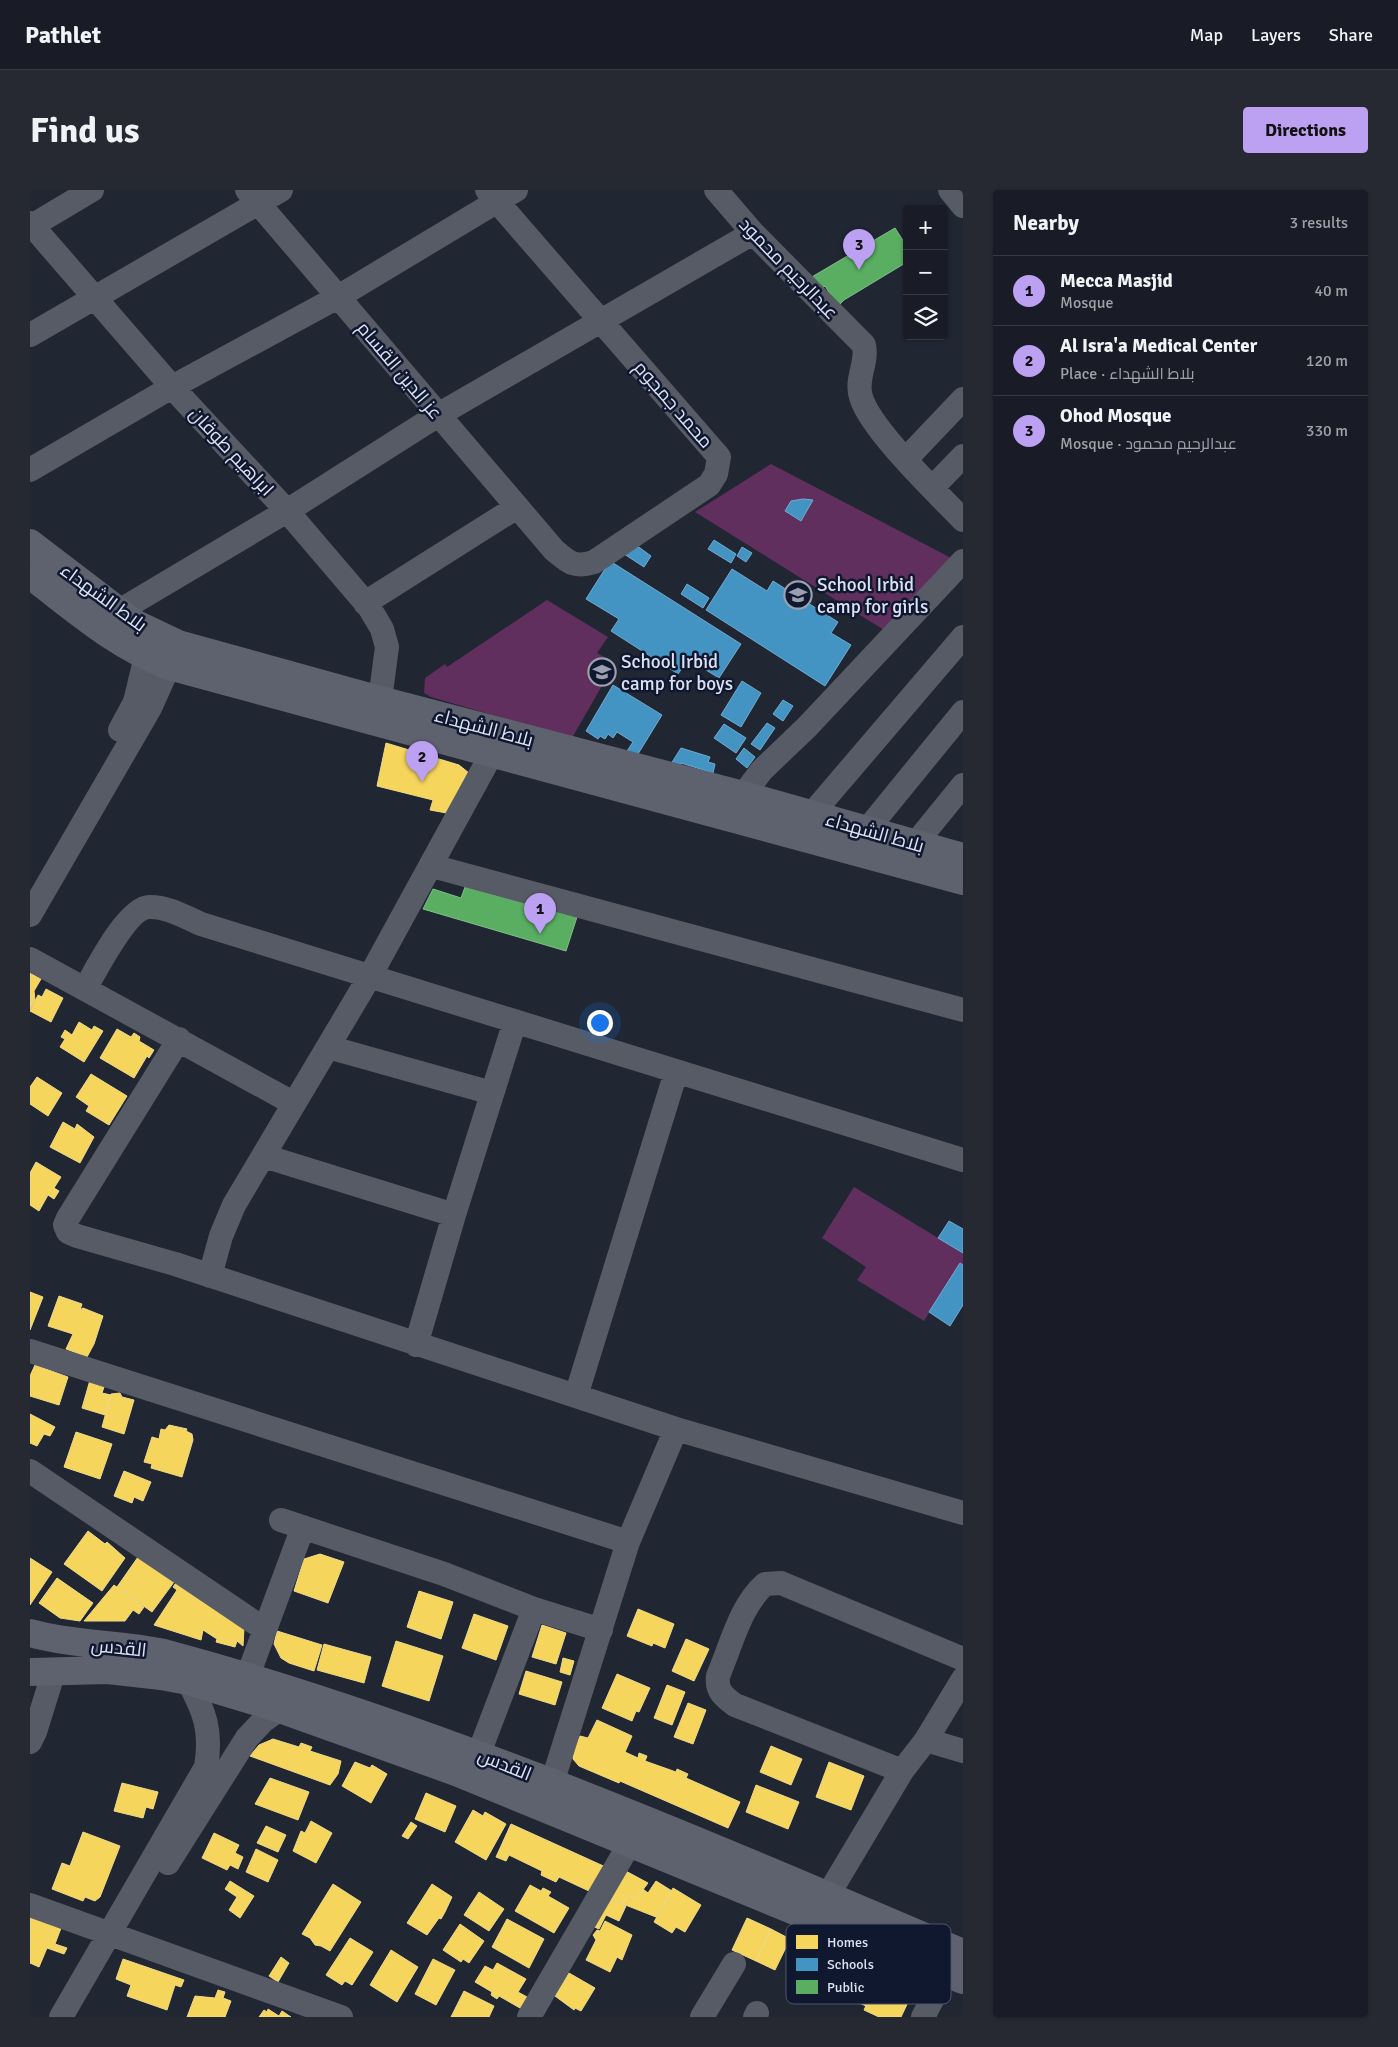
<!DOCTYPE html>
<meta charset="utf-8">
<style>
:root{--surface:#191c26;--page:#262932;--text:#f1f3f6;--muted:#9fa1a7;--line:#373a43;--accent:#bca0f2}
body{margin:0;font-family:Signika,Cairo,sans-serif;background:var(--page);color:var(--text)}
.controls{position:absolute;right:15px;top:15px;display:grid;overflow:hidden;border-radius:5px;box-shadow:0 1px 4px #0004}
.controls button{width:45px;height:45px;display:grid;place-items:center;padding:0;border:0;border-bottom:1px solid var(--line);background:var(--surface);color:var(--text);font:25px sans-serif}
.you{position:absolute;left:569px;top:832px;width:18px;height:18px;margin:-12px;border:4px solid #fff;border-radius:50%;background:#1a73e8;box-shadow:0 0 0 8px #1a73e833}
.badge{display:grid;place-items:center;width:32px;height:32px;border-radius:50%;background:var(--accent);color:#111;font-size:16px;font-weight:700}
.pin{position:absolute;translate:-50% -41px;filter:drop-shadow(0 1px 2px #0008)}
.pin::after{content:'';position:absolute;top:26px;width:18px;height:15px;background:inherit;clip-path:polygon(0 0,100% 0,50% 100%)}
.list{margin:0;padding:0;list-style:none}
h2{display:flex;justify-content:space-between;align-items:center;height:65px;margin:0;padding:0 20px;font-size:21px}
h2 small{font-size:16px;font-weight:400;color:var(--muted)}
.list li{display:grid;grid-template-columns:32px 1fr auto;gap:15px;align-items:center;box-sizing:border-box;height:70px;padding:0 20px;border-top:1px solid var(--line)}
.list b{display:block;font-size:19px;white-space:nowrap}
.list p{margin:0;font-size:16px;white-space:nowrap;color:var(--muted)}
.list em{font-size:16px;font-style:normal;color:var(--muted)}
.icon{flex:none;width:28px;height:28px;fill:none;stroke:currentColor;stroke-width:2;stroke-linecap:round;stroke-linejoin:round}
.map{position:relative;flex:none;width:933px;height:1827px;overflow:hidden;border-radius:5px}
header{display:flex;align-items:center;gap:30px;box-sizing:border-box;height:70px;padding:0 25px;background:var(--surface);border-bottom:1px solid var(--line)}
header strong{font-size:24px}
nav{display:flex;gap:28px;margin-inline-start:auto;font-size:18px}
.intro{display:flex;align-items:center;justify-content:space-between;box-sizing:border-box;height:120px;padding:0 30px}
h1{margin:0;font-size:35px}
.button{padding:12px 22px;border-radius:5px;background:var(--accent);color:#111;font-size:18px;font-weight:700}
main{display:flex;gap:30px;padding:0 30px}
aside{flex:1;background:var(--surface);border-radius:5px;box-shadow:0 1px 4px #0004}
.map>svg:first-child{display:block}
.green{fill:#612f5d}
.homes{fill:#f6d55c;stroke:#eed989}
.schools{fill:#4393c3;stroke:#71abd1}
.public{fill:#5aae61;stroke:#81be8d}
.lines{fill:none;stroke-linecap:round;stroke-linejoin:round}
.minor{stroke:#575b65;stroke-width:24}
.major{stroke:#5e616e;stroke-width:28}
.labels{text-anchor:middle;stroke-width:5;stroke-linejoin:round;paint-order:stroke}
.street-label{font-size:19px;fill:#dbe2f3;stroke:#101830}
.poi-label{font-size:19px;fill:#dbe2f3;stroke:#101830;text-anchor:start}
.key{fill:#101830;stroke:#4d556a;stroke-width:1}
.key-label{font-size:14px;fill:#dbe2f3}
</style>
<header>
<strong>Pathlet</strong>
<nav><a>Map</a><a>Layers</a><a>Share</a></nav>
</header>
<div class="intro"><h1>Find us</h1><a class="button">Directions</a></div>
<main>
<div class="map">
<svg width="933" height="1827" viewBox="0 0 933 1827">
<rect width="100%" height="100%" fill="#212633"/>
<!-- green -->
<path class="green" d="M741 274 927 371 854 440 665 322Z
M517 410 578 447 567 463 585 473 542 548 401 507 394 503 395 488 415 474 417 477Z
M824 997 933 1063V1075L930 1073 894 1131 827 1090 836 1077 792 1048Z"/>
<!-- homes -->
<path class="homes" d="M844 67a8 8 0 1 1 16 0a8 8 0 1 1-16 0Z
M356 553 429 575 439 583 422 624 400 620 403 610 347 596Z
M0 783 11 789 4 801 5 810 0 819Z
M16 799 33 808 21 832 0 821 8 805 12 807Z
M49 832 62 840 64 836 73 841 54 872 30 857 35 849 31 847 35 840 42 845Z
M87 839 101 847 104 843 110 847 109 851 124 860 119 868 117 866 104 888 70 868Z
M61 884 97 906 79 935 56 921 59 916 46 907Z
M7 887 32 903 18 926 0 914V897Z
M33 932 45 939 47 934 64 947 50 973 20 957Z
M6 972 31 987 24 998 29 1001 24 1009 18 1005 9 1021 0 1015V983Z
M0 1102 13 1107 0 1140Z
M29 1106 52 1114 50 1120 53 1118 73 1126 64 1154 57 1167 36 1159 43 1144 18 1136Z
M5 1175 38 1187 29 1215 0 1206V1186Z
M60 1190 75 1194 72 1203 81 1205 75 1225 52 1218Z
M90 1203 92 1207 104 1210 94 1244 72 1237 81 1204Z
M0 1224 25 1237 20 1246 14 1244 7 1256 0 1253Z
M139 1235 157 1239 156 1241 162 1244 163 1250 152 1287 121 1278 122 1274 114 1272 122 1247 129 1249 131 1239 135 1240Z
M46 1242 82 1254 70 1289 34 1277Z
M94 1281 121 1292 113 1311 104 1307 102 1313 84 1306Z
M58 1341 75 1354 77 1352 95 1368 72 1401 34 1374Z
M290 1364 314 1372 298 1413 264 1401 274 1369Z
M108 1367 144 1392 122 1422 87 1397Z
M0 1368 22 1382 0 1415Z
M27 1388 63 1413 50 1431 30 1428 9 1413Z
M148 1390 214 1438 213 1456 207 1451 205 1457 186 1452 187 1449 173 1440 171 1450 124 1435 147 1400 143 1397Z
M84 1395 114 1417 109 1424 103 1420 95 1431H54Z
M389 1401 423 1412 411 1449 377 1437Z
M608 1419 644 1434 635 1458 623 1453 622 1456 597 1446Z
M444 1424 478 1436 466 1470 432 1458Z
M512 1435 536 1443 526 1474 502 1467Z
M247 1441 292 1455 284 1481 259 1473 251 1468 244 1454Z
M656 1449 679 1459 664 1491 642 1481Z
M366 1451 413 1466 399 1511 352 1496Z
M294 1454 341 1467 334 1493 287 1480Z
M533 1468 544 1471 540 1485 530 1482Z
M496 1481 532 1492 525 1515 489 1504Z
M587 1484 620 1498 609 1522 606 1521 602 1531 572 1518Z
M637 1495 655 1502 642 1535 624 1528Z
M658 1513 676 1520 663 1554 644 1547Z
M567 1530 602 1546 595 1562 608 1568 609 1563 617 1566 615 1571 646 1582 647 1579 658 1584 656 1588 710 1612 698 1638 590 1591 589 1593 549 1576 543 1569V1561L550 1546 558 1548Z
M243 1549 269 1557 271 1553 282 1557 280 1561 311 1571 308 1584 300 1595 220 1566 229 1555Z
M741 1556 772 1569 761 1595 730 1582Z
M325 1572 340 1578 342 1575 357 1584 341 1613 312 1596Z
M799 1572 834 1586 821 1620 786 1607Z
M240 1588 279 1602 268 1630 225 1614Z
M92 1593 128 1602 123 1619 116 1617 113 1628 84 1621Z
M726 1595 769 1612 758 1639 716 1622Z
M396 1603 426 1616 415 1642 385 1629Z
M443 1620 453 1626 455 1622 476 1634 456 1670 425 1652Z
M281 1631 302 1643 286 1673 263 1661 271 1641 275 1643Z
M381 1632 387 1636 378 1649 372 1646Z
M481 1634 580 1679 559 1701 529 1687 526 1692 511 1685 512 1681 479 1665 476 1671 466 1667Z
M236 1636 256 1645 248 1662 227 1653Z
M53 1642 90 1656 70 1707 65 1711 55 1707 53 1711 22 1699 32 1673 40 1676Z
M184 1643 209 1655 205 1663 213 1667 208 1679 200 1675 197 1680 172 1668Z
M226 1659 248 1670 238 1692 216 1682Z
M592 1679 618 1693 606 1709 598 1705 593 1714 572 1704Z
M200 1691 224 1706 210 1728 199 1720 207 1707 195 1699Z
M626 1691 642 1701 626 1727 593 1714 598 1705 606 1709 613 1699 618 1703Z
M303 1694 331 1712 300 1761 291 1756 285 1755 280 1748 272 1744Z
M402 1694 422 1707 415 1722 411 1729 409 1728 397 1745 377 1733Z
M500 1695 511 1701 513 1698 521 1702 518 1706 539 1718 524 1743 485 1721Z
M643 1698 671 1715 655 1742 646 1737 642 1743 624 1732Z
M449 1702 474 1719 459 1741 434 1725Z
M572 1704 596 1716 589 1731 576 1725 569 1739 558 1734Z
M0 1726 31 1738 25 1754 37 1758 34 1764 17 1758 9 1777 0 1773Z
M717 1728 741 1739 726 1771 702 1760Z
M477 1729 514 1749 499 1778 462 1757Z
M575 1731 602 1745 592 1770 587 1767 580 1782 556 1770 566 1750 563 1745 567 1740 570 1741Z
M430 1734 454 1751 439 1773 433 1769 431 1772 413 1760Z
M741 1739 760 1749 745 1780 726 1771Z
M320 1748 343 1762 322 1795 315 1791 312 1795 296 1785Z
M361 1760 388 1777 367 1812 340 1795Z
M251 1767 259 1773 248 1792 239 1786Z
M93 1769 154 1790 151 1797 145 1795 137 1820 97 1806 101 1795 86 1789Z
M403 1769 425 1780 406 1815 385 1804Z
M818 1771 850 1785 836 1816 804 1802Z
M467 1773 496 1789 488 1802 497 1807 490 1818 469 1806 467 1809 461 1805 462 1802 445 1792 455 1776 463 1780Z
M539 1783 565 1798 551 1821 545 1818 544 1820 525 1806Z
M850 1785 873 1795 876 1799 880 1808 871 1827H849L834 1820Z
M188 1800 195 1802 193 1808 201 1811 195 1827H157L165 1806 185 1808Z
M434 1801 464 1816 459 1827H421Z
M238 1819 249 1826 252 1821 261 1827H229L234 1820 237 1822Z"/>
<!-- schools -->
<path class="schools" d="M773 309 783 310 771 331 755 321 761 311Z
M684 350 706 364 701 373 678 359Z
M606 355 621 366 614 377 594 364Z
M712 357 722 363 716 372 707 366Z
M580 371 711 454 689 488 658 469 648 484 581 441 589 429 556 409Z
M702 379 737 401 743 391 808 432 801 443 821 455 795 496 676 420Z
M657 394 679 408 673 418 651 404Z
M712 491 731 503 711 537 691 525Z
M583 495 632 525 608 564 597 561 603 552 587 542 583 548 578 544 575 549 570 546 568 549 556 541Z
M753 510 763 516 753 531 743 524Z
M737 533 745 538 730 560 721 554Z
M694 534 716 548 706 563 684 548Z
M651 558 680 567 678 572 685 574 683 583 651 573 650 577 641 574Z
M714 558 725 567 717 578 706 569Z
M919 1031 933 1039V1063L908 1048Z
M930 1073 933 1075V1115L920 1136 899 1122Z"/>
<!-- public -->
<path class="public" d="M865 38 877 57V72L814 110 808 116 795 96 790 100 780 88Z
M435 697 547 727 536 761 393 719 403 699 431 708Z"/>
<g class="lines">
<!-- minor -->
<path class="minor" d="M217 0 524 360C539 373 544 378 564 372L679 295 686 284 689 267 457 0
M686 0 723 43 834 155C838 173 825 189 831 207 840 239 908 304 933 330
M920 0 933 16
M0 33 142 197 257 321 339 417 352 439 357 457 350 510
M0 37 62 0
M0 145 251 0
M876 269 933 209
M0 280 142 197 308 107 486 0
M903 297 933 266
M335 413 487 317
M89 421 257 321 408 225 723 43
M90 540 105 512 120 449
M714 624 720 596 732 580 777 537 933 371
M781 625 933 447
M836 641 933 522
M885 654 933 595
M402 676 933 820
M0 725 120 518 146 460
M0 769 263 913
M55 799C66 780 97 718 119 717 136 716 155 727 171 734L933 970
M149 849 38 1028 35 1035 38 1042 47 1046 145 1074 646 1239 933 1323
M298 857 462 903
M234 966 424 1025
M180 1086 191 1046 204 1015 340 786 461 565
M386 1155 424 1025 485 831
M0 1161 598 1352
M546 1206 646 882
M0 1281 234 1439
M251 1330 414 1384 504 1419 571 1440
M217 1488 273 1337
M896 1550 933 1561
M0 1552 5 1542 24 1481
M449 1563 504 1419
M872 1581 705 1515C694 1507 686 1501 688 1486 701 1456 710 1416 735 1394L751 1393 933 1469
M522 1593 598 1352 646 1239
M138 1673 217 1548 233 1531 250 1519
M798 1705 872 1581 896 1550 933 1489
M0 1715 311 1827
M31 1827 176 1577C182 1541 175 1522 158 1491
M499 1827 600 1653
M672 1827 704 1774
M725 1827 727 1823
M893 1827 916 1783"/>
<!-- major -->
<path class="major" d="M0 353 106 434 148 454 350 510 717 606 933 667
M0 385C45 419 86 456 139 476L933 691
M0 1443C44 1455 90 1454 134 1463 409 1537 671 1652 933 1763
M0 1482 78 1480 131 1486 158 1491 250 1519 426 1582 933 1790"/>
</g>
<!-- icons -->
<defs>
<g id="school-ring" transform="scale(1.4375)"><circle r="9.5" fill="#101830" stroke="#9aa0b0" stroke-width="1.5"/><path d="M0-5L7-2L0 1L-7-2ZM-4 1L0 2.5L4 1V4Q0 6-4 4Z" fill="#9aa0b0"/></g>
</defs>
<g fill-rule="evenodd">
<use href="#school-ring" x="768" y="405"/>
<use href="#school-ring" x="572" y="482"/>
</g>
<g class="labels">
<!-- street labels -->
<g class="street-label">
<text transform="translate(759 78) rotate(46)" y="7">عبدالرحيم محمود</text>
<text transform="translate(370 180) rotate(50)" y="7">عز الدين القسام</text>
<text transform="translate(644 214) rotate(49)" y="7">محمد جمجوم</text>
<text transform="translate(202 261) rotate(47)" y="7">ابراهيم طوقان</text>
<text transform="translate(74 407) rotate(36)" y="7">بلاط الشهداء</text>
<text transform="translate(454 537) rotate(15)" y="7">بلاط الشهداء</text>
<text transform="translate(845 642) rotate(16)" y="7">بلاط الشهداء</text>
<text transform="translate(89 1457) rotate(6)" y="7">القدس</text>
<text transform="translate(475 1574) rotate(22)" y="7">القدس</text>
</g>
<!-- poi labels -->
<g class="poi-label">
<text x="787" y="401">School Irbid<tspan x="787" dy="22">camp for girls</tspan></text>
<text x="591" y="478">School Irbid<tspan x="591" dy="22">camp for boys</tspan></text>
</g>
</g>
<!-- legend -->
<rect x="756" y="1734" width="165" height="80" rx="8" class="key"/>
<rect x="766" y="1745" width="22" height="14" fill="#f6d55c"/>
<rect x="766" y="1768" width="22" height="13" fill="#4393c3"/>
<rect x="766" y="1790" width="22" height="14" fill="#5aae61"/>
<g class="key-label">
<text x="797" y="1757">Homes</text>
<text x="797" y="1779">Schools</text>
<text x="797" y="1802">Public</text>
</g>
</svg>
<div class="controls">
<button>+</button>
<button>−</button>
<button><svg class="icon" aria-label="layers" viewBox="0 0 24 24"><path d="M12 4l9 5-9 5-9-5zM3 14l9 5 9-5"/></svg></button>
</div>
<div class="you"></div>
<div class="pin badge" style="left:510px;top:744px">1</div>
<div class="pin badge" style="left:392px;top:592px">2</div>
<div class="pin badge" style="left:829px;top:80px">3</div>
</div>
<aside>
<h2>Nearby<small>3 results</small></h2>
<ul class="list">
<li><span class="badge">1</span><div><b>Mecca Masjid</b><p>Mosque</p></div><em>40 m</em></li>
<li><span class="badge">2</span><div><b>Al Isra'a Medical Center</b><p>Place · بلاط الشهداء</p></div><em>120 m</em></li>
<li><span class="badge">3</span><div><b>Ohod Mosque</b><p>Mosque · عبدالرحيم محمود</p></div><em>330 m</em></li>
</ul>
</aside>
</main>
